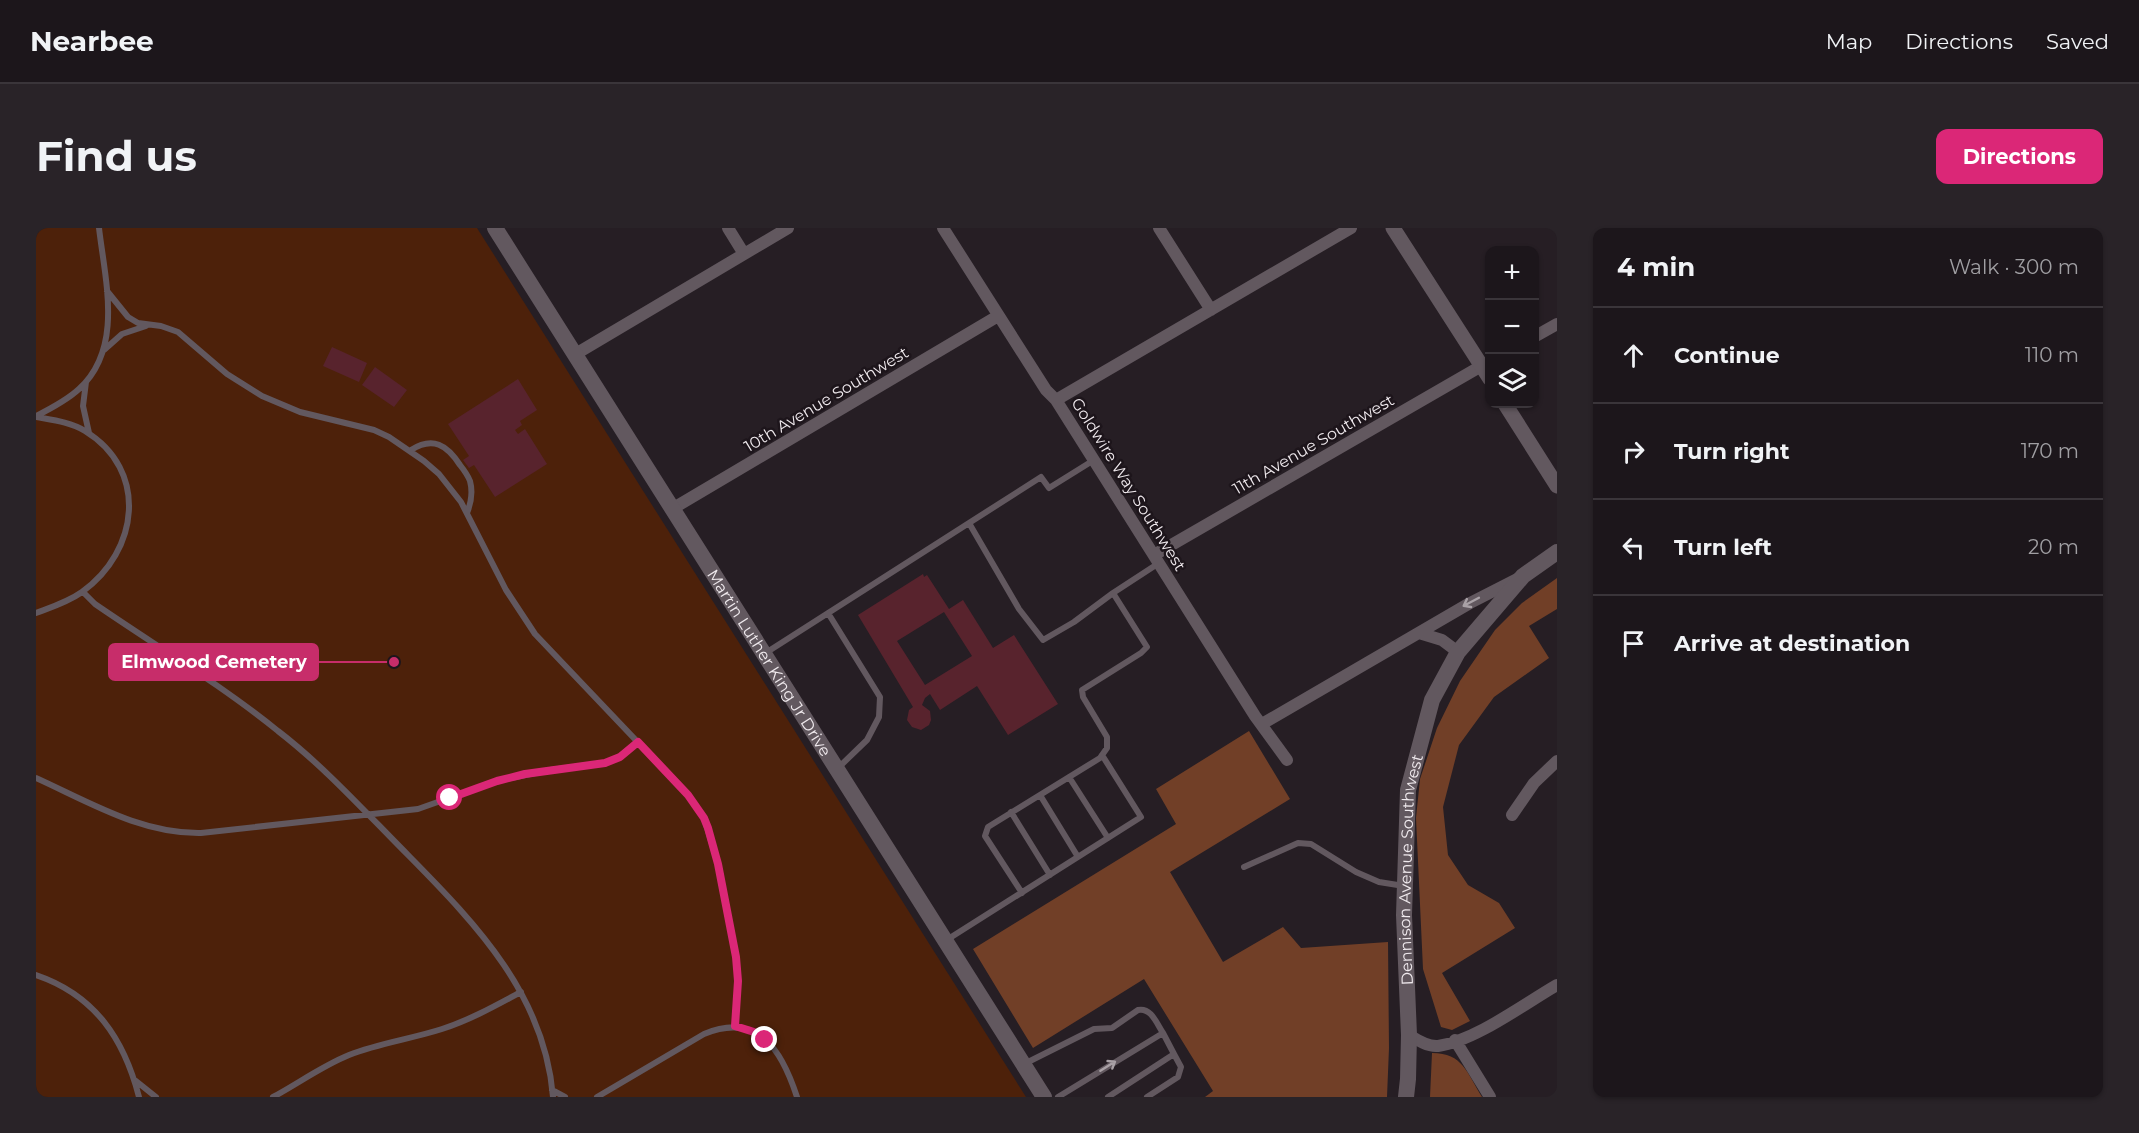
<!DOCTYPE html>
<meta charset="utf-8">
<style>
:root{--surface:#1c161b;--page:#292328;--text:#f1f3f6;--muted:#a09fa3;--line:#3a353a;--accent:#db2777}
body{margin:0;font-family:Montserrat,sans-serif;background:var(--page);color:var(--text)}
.controls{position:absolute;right:18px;top:18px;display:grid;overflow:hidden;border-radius:12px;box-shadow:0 2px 4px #0004}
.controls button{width:54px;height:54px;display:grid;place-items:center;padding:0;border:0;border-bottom:2px solid var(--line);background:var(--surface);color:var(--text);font:30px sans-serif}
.stop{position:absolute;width:18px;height:18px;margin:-14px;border:4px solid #db2777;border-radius:50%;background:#fff}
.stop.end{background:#db2777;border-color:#fff;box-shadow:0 2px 6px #0008}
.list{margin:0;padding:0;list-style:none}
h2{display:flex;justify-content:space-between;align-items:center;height:78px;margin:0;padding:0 24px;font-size:26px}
h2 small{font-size:20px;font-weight:400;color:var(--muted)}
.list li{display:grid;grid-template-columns:39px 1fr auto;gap:18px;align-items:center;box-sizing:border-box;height:96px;padding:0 24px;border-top:2px solid var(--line)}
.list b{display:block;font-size:22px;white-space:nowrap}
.list em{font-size:20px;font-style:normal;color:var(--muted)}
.icon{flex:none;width:33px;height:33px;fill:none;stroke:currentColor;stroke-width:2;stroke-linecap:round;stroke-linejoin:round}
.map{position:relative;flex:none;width:1521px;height:869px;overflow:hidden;border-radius:12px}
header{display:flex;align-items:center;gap:36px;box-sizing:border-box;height:84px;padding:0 30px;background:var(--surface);border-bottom:2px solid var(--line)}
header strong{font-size:28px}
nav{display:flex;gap:33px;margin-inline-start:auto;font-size:21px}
.intro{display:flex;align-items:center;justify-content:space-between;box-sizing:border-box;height:144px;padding:0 36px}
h1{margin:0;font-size:42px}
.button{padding:15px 27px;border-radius:12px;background:var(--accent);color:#fff;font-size:21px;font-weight:700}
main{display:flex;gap:36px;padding:0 36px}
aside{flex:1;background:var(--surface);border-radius:12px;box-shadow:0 2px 4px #0004}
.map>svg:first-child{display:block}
.green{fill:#4d210a}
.forest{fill:#713f27}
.building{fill:#58232d;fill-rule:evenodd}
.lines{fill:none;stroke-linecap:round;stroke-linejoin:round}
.service{stroke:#62585f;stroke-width:6}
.minor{stroke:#62585f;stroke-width:12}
.tertiary{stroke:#62585f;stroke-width:15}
.secondary{stroke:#62585f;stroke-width:16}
.oneway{stroke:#a9a1a6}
.route{stroke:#db2777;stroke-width:8}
.labels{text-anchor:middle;stroke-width:5;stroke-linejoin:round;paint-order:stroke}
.street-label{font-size:16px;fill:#f0eaee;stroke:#1d151b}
.leader{fill:none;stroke:#c72d6a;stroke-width:2}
.callout-dot{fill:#c72d6a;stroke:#1d151b;stroke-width:2}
.callout{fill:#c72d6a;stroke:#c72d6a;stroke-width:2}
.callout-label{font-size:18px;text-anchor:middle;font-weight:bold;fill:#fff}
</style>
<header>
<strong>Nearbee</strong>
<nav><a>Map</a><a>Directions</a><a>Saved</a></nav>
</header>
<div class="intro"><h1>Find us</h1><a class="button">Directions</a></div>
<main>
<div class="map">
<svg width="1521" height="869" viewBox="0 0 1521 869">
<rect width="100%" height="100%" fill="#261e24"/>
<!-- green -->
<path class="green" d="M0 0H441L990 869H0Z"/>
<!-- forest -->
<path class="forest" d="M1521 350V381L1493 398 1513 430 1458 469 1423 517 1407 579 1412 627 1432 657 1463 675 1479 700 1406 745 1434 793 1416 802 1405 799 1387 741 1380 590 1384 551 1401 500 1424 453 1459 402 1486 375Z
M1213 503 1254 571 1134 644 1187 734 1247 699 1265 720 1352 714 1353 820 1351 869H1169L1177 863 1108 751 997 820 937 721 1140 596 1120 561Z
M1396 825C1427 825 1431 845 1446 869H1394Z"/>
<!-- building -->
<path class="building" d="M296 119 331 135 323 154 287 138Z
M339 139 371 162 358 179 326 157Z
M482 151 501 182 484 193 486 197 479 202 482 206 489 201 511 236 459 269 438 237 433 240 427 232 433 228 412 196Z
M887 346 888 349 891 347 913 381 927 372 957 420 978 407 1022 476 972 507 941 458 904 482 894 466 889 470 886 477 894 483 895 492 893 497 885 502 876 499 871 492 873 482 877 479 822 387ZM908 384 936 428 889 457 861 413Z"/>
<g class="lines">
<!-- service -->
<path class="service" d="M71 63 92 89 102 95 125 98 142 104 191 146 226 168 264 184 338 202 353 209 388 233 403 246 425 274 470 362 499 406 652 567 668 590 682 636 700 729 702 753 699 798
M68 122 86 106 110 98
M50 154 47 178 53 205
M0 188C14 181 31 172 43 161 88 120 69 52 63 0
M0 189C16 192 34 194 49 203 113 242 103 323 46 364 32 374 16 379 0 385
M375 222C397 208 411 217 424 237 428 242 432 248 434 253 437 264 435 275 431 285
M933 295 983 381 1007 412 1038 394 1077 365
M47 364 59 376C120 418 184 456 242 503 290 540 331 586 374 629 441 697 509 768 517 869
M792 385 844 469 843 489 831 512 801 541
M728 426 1005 249 1013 260 1058 232
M1033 549 1072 610
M0 550C53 574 105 606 165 605L382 581 461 553 514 542 569 535 583 529 602 514
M1004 567 1042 629
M975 584 1014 647
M1208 639 1262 615 1275 616 1320 644 1343 654 1368 658
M986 665 949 608 952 599 1064 530 1071 520V509L1047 469 1046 462 1105 425 1111 419 1077 365 1123 335
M909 713 1105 589 1066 527
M0 747C59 767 88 811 103 869
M988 836 1058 801 1076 800 1102 782C1115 779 1121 796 1127 805L1022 869
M100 853 120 869
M516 862 529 869
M237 869C263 855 286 838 313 827 343 815 375 811 406 801 434 792 459 778 485 764
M561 869 668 806C723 783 746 823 761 869
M1072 869 1138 826 1127 805
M1111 869 1142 849 1145 839 1138 826"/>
<!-- minor -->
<path class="minor" d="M692 0 708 26
M907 0 1010 162 1020 172 1219 488 1251 532
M1123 0 1175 82
M1498 109 1521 96
M538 127 752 0
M1020 172 1315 0
M636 281 962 88
M1118 327 1454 133
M1383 405 1406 412 1422 424
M1226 496 1434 375 1483 350
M1476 587 1498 555 1521 533
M1373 807C1381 812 1392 819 1402 818 1439 813 1488 776 1521 757
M1419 812 1454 869"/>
<!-- tertiary -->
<path class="tertiary" d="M1357 0 1454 151
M1469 176 1521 258"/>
<!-- secondary -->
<g class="secondary">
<path id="s1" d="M459 0 1008 869"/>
<path id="s2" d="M1370 869 1372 851 1373 807 1368 687 1372 562 1396 472 1422 424 1487 348 1521 324"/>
</g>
</g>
<!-- one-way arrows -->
<defs><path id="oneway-shaft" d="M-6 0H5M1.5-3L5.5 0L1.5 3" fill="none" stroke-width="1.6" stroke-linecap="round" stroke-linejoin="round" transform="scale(1.5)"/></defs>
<g class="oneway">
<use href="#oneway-shaft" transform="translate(1435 374) rotate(152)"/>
<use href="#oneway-shaft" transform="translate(1072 838) rotate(-32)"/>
</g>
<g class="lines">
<!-- route -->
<path class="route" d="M414 570 461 553 489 546 569 535 584 529 602 514 652 567 668 590 672 600 682 636 700 729 702 753 699 798 718 804 729 812"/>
</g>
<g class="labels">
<!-- street labels -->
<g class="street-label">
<text transform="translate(790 171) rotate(-31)" y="6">10th Avenue Southwest</text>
<text transform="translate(1277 216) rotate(-30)" y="6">11th Avenue Southwest</text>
<text transform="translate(1093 256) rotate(58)" y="6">Goldwire Way Southwest</text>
<text dy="6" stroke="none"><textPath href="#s1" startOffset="514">Martin Luther King Jr Drive</textPath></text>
<text dy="6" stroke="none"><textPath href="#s2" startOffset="228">Dennison Avenue Southwest</textPath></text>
</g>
</g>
<!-- callouts -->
<path class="leader" d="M358 434L282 434"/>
<circle class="callout-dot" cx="358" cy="434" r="6"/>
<rect class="callout" x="73" y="416" width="209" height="36" rx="6"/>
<g class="callout-label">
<text x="178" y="440">Elmwood Cemetery</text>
</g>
</svg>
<div class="controls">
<button>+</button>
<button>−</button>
<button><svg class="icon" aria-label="layers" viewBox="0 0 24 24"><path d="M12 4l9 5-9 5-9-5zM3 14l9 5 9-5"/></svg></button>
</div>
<div class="stop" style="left:414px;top:570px"></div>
<div class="stop end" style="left:729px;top:812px"></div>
</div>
<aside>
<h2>4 min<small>Walk · 300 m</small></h2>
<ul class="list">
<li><svg class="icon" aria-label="ahead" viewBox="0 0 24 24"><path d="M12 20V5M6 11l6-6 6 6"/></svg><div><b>Continue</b></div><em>110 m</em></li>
<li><svg class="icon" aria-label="right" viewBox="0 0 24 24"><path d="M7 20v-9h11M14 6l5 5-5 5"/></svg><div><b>Turn right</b></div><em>170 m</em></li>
<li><svg class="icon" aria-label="left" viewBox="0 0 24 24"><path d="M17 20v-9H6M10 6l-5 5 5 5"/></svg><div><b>Turn left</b></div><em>20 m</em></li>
<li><svg class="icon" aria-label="arrive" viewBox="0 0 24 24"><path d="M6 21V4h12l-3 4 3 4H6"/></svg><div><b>Arrive at destination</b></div></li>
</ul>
</aside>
</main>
